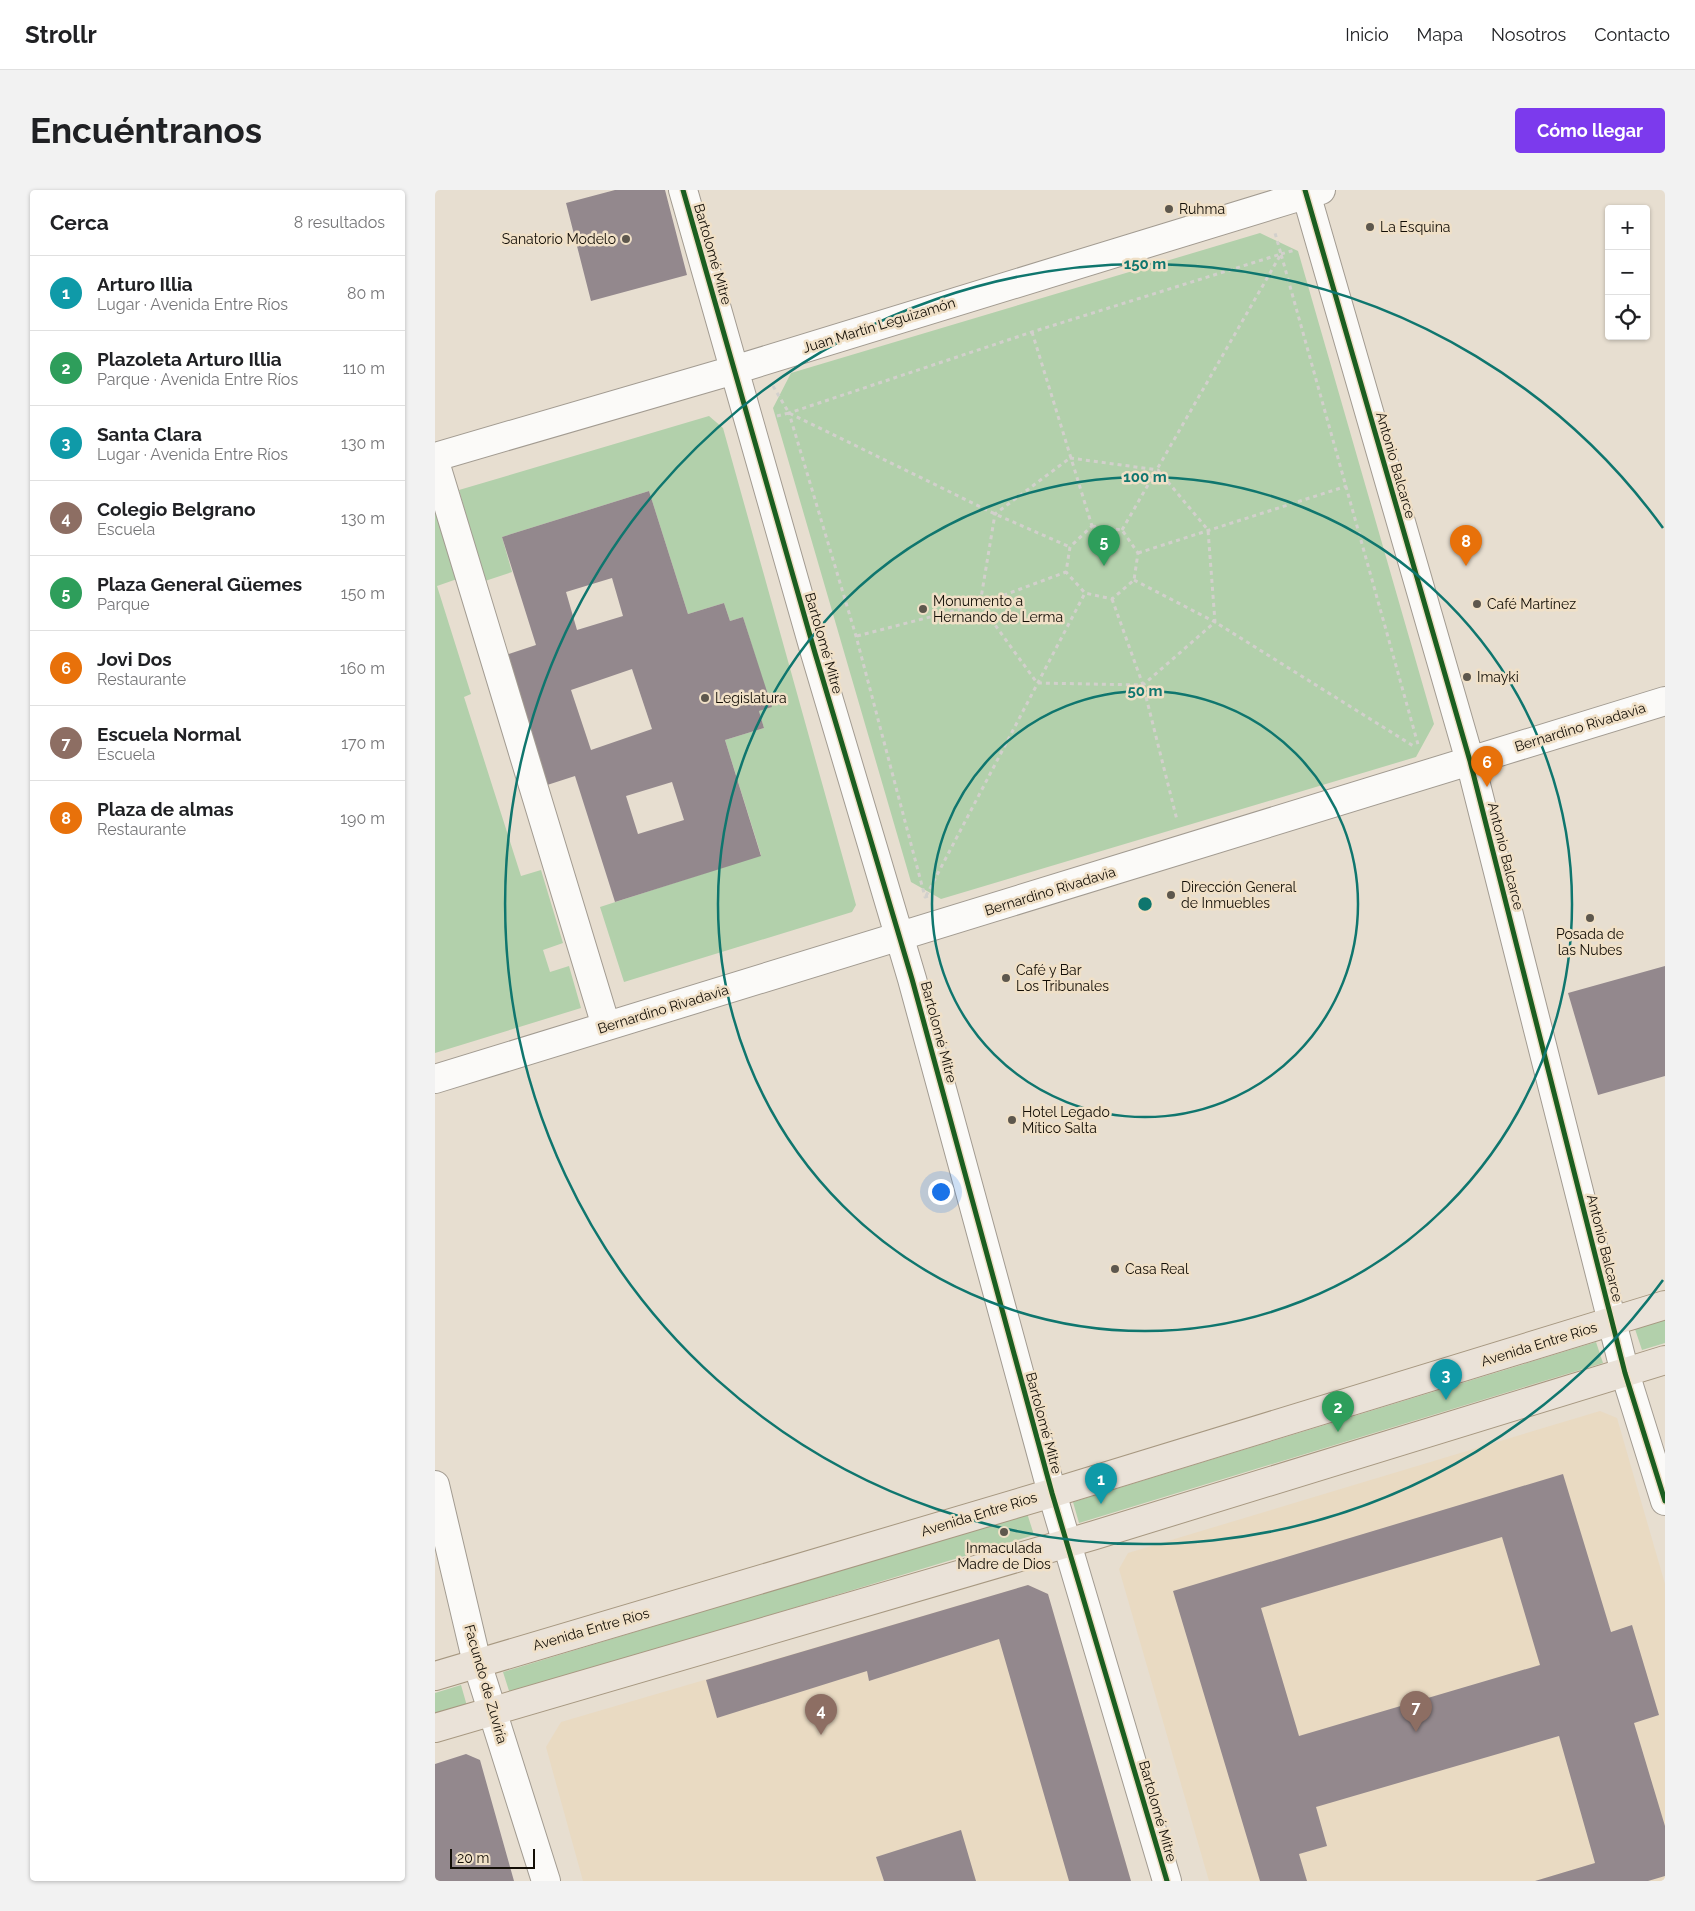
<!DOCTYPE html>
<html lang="es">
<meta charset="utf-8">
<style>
:root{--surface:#fff;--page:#f2f2f2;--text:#202124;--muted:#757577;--line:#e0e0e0;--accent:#7c3aed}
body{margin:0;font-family:Raleway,sans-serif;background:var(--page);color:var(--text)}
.controls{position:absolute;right:15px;top:15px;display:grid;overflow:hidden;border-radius:5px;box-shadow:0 1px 4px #0004}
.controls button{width:45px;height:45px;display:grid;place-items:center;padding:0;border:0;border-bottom:1px solid var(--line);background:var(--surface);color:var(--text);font:25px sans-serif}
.scale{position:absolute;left:15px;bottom:12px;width:85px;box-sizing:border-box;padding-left:5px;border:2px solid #130e06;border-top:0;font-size:14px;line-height:18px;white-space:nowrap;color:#130e06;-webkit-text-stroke:4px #f0e0c7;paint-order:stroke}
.you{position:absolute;left:505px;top:1001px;width:18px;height:18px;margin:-12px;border:4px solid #fff;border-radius:50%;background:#1a73e8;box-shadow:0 0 0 8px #1a73e833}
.badge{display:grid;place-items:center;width:32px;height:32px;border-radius:50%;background:var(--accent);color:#fff;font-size:16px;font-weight:700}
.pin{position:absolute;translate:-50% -41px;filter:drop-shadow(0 1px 2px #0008)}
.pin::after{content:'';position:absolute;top:26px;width:18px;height:15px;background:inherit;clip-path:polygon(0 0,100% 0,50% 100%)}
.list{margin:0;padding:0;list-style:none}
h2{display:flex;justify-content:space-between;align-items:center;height:65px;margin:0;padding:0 20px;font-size:21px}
h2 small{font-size:16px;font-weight:400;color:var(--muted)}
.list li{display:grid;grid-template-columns:32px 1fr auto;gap:15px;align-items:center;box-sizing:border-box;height:75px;padding:0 20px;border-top:1px solid var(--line)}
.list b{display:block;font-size:19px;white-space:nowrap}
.list p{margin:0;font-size:16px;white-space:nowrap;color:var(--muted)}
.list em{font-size:16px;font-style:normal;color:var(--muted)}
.icon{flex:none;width:28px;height:28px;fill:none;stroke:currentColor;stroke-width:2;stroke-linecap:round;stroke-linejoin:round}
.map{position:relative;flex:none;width:1230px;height:1691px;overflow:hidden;border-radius:5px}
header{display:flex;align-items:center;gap:30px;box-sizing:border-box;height:70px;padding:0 25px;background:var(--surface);border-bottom:1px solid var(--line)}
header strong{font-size:24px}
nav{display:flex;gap:28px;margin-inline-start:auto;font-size:18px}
.intro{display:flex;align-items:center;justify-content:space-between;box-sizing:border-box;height:120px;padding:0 30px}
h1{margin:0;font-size:35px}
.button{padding:12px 22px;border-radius:5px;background:var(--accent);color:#fff;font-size:18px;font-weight:700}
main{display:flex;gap:30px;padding:0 30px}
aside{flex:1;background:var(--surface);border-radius:5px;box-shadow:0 1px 4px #0004}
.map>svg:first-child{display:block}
.built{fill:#e9dac2}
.green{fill:#b2d0ab}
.building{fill:#93888d;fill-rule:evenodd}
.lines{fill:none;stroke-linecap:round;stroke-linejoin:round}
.minor-casing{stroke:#a29b91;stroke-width:30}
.major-casing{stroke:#a79881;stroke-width:30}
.path{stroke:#d2d0cc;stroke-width:3;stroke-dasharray:4 4;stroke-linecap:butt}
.minor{stroke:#fbfaf8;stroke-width:28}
.major{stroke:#eae2d8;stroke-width:28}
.cycleway-casing{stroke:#f0e0c7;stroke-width:8}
.cycleway{stroke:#1b5e20;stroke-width:5}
.ring{fill:none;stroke:#0f766e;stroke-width:2.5}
.poi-dot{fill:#5d574d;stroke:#f0e0c7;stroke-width:2}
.labels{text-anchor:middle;stroke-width:5;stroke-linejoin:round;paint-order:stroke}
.poi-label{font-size:14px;fill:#130e06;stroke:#f0e0c7;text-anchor:start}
.street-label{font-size:14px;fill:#130e06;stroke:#f0e0c7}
.centre{fill:#0f766e;stroke:#f0e0c7;stroke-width:2.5}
.ring-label{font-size:15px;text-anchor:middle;font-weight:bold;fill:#0f766e;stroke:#f0e0c7;stroke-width:5;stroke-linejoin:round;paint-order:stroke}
</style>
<header>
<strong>Strollr</strong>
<nav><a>Inicio</a><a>Mapa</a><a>Nosotros</a><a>Contacto</a></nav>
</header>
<div class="intro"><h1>Encuéntranos</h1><a class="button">Cómo llegar</a></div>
<main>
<aside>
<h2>Cerca<small>8 resultados</small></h2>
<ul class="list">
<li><span class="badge" style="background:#0f9aa8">1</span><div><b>Arturo Illia</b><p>Lugar · Avenida Entre Ríos</p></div><em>80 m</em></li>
<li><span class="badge" style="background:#2e9e5b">2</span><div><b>Plazoleta Arturo Illia</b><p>Parque · Avenida Entre Ríos</p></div><em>110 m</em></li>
<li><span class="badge" style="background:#0f9aa8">3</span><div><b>Santa Clara</b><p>Lugar · Avenida Entre Ríos</p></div><em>130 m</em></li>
<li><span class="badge" style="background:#8d6e63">4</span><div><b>Colegio Belgrano</b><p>Escuela</p></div><em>130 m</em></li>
<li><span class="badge" style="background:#2e9e5b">5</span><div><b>Plaza General Güemes</b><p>Parque</p></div><em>150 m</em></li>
<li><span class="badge" style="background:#e8710a">6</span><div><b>Jovi Dos</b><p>Restaurante</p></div><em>160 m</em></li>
<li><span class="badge" style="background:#8d6e63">7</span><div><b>Escuela Normal</b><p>Escuela</p></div><em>170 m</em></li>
<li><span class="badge" style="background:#e8710a">8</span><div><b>Plaza de almas</b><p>Restaurante</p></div><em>190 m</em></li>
</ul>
</aside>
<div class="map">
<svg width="1230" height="1691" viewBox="0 0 1230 1691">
<rect width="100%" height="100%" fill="#e7ded0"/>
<!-- built -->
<path class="built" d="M1165 1221 1182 1228 1230 1394V1691H774L684 1379 693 1363Z
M593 1395 613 1404 696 1691H148L111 1557 126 1532Z"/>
<!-- green -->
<path class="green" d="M825 43 863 61 999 534 981 567 506 709 476 692 338 218 356 183Z
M274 226 288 238 421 715 417 722 189 792 165 717 326 665 290 550 329 538 324 521 336 517 308 427 295 431 289 413 253 424 214 301 67 347 77 382 50 391 24 300Z
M0 311 25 388 2 396 36 504 29 507 86 686 106 680 128 753 108 760 115 782 134 776 146 818 0 863Z
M1230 1129V1153L1207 1160 1200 1139Z
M1161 1152 1168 1173 644 1333 638 1312Z
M592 1323 599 1345 75 1504 68 1482Z
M26 1495 32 1516 0 1526V1503Z"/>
<!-- building -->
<path class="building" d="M180 0H230L252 85 156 111 131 13Z
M214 301 253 424 289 413 295 431 308 427 337 517 324 521 329 538 290 550 326 666 180 712 140 586 106 597 65 467 101 455 67 347ZM177 388 188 426 142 440 131 402ZM197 479 217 539 156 560 136 500ZM237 592 249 630 203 644 191 606Z
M1230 776V886L1163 905 1133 803Z
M1128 1284 1176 1442 1197 1435 1224 1525 1199 1533 1230 1636V1686L1213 1691H1100L1160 1673 1124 1546 881 1617 892 1656 864 1664 872 1691H825L738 1401ZM1067 1347 1105 1475 864 1546 826 1418Z
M593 1395 613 1404 696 1691H634L564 1449 434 1491 432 1481 282 1528 271 1490Z
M31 1564 45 1570 79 1691H0V1574Z
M526 1640 541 1691H449L441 1667Z"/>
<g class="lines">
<!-- minor casing -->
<g class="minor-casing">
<path id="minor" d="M248 0 380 463 477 789 617 1303 732 1691
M870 0 1035 571 1190 1183 1230 1311
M0 267 299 180 886 0
M0 272 171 836
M0 889 1230 511
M0 1295 42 1473 111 1691"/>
</g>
<!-- major casing -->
<g class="major-casing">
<path id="major" d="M0 1486 617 1303 1230 1115
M0 1538 660 1345 1230 1170"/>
</g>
<!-- path -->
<path class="path" d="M846 64 860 60
M597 142 657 336
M338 196 354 223 560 324 635 357
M342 226 354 223
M635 268 723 280 773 340 780 432 708 495 602 493 545 414 560 324Z
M657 336 687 340 703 363 699 390 677 409 650 403 631 382 635 357Z
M687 340 846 64 840 43
M703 363 912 296
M699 390 780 432 980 557
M677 409 708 495 742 630
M422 446 545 414 631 382
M491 706 650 403
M493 706 490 707 421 446 354 223 597 142 846 64 984 558"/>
<!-- minor -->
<use href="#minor" class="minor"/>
<!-- major -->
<use href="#major" class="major"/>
<!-- cycleway casing -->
<g class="cycleway-casing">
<path id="cycleway" d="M248 0 380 463 477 789 617 1303 732 1691
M870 0 1035 571 1190 1183 1230 1311"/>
</g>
<!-- cycleway -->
<use href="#cycleway" class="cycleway"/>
</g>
<!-- distance rings -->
<g class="ring">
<circle cx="710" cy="714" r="213"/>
<circle cx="710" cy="714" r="427"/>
<path d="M1228 1090A640 640 0 1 1 1228 338"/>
</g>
<!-- markers -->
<g class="poi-dot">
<circle cx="734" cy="19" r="5"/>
<circle cx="935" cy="37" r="5"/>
<circle cx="191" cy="49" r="5"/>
<circle cx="1042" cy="414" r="5"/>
<circle cx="488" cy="419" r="5"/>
<circle cx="1032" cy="487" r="5"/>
<circle cx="270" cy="508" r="5"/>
<circle cx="736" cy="705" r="5"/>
<circle cx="1155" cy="728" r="5"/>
<circle cx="571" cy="788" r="5"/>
<circle cx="577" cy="930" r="5"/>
<circle cx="680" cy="1079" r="5"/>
<circle cx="569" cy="1342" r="5"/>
</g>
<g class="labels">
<!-- poi labels -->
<g class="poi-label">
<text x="744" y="24">Ruhma</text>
<text x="945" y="42">La Esquina</text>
<text x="181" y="54" text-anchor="end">Sanatorio Modelo</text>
<text x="498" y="416">Monumento a<tspan x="498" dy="16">Hernando de Lerma</tspan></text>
<text x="1052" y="419">Café Martínez</text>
<text x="1042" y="492">Imayki</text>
<text x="280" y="513">Legislatura</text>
<text x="746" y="702">Dirección General<tspan x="746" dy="16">de Inmuebles</tspan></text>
<text x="1155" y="749" text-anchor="middle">Posada de<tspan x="1155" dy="16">las Nubes</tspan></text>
<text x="581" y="785">Café y Bar<tspan x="581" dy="16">Los Tribunales</tspan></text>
<text x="587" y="927">Hotel Legado<tspan x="587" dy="16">Mítico Salta</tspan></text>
<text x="690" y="1084">Casa Real</text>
<text x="569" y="1363" text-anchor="middle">Inmaculada<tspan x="569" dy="16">Madre de Dios</tspan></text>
</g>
<!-- street labels -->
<g class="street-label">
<text transform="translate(278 64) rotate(74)" y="5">Bartolomé Mitre</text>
<text transform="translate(444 135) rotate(-17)" y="5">Juan Martín Leguizamón</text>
<text transform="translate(961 275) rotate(74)" y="5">Antonio Balcarce</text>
<text transform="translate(389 453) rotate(74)" y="5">Bartolomé Mitre</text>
<text transform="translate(1145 537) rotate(-17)" y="5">Bernardino Rivadavia</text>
<text transform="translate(1071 666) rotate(76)" y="5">Antonio Balcarce</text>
<text transform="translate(615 701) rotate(-17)" y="5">Bernardino Rivadavia</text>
<text transform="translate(228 819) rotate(-17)" y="5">Bernardino Rivadavia</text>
<text transform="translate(504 842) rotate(75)" y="5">Bartolomé Mitre</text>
<text transform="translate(1170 1058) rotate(76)" y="5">Antonio Balcarce</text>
<text transform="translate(1104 1154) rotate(-17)" y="5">Avenida Entre Ríos</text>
<text transform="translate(609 1233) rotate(75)" y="5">Bartolomé Mitre</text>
<text transform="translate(544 1324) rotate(-17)" y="5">Avenida Entre Ríos</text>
<text transform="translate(156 1439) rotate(-16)" y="5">Avenida Entre Ríos</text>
<text transform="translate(51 1494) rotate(74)" y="5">Facundo de Zuviría</text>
<text transform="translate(723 1621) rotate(74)" y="5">Bartolomé Mitre</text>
</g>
</g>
<circle cx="710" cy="714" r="8" class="centre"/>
<g class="ring-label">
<text x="710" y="79">150 m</text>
<text x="710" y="292">100 m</text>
<text x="710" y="506">50 m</text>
</g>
</svg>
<div class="controls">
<button>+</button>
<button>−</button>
<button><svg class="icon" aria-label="locate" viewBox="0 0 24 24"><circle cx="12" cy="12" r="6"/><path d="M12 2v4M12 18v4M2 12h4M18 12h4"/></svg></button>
</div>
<div class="scale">20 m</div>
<div class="you"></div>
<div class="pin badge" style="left:666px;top:1314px;background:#0f9aa8">1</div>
<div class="pin badge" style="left:903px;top:1242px;background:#2e9e5b">2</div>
<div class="pin badge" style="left:1011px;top:1210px;background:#0f9aa8">3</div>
<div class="pin badge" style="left:386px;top:1545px;background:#8d6e63">4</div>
<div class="pin badge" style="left:669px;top:376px;background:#2e9e5b">5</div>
<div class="pin badge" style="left:1052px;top:597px;background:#e8710a">6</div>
<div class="pin badge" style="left:981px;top:1542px;background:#8d6e63">7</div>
<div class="pin badge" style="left:1031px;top:376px;background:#e8710a">8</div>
</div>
</main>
